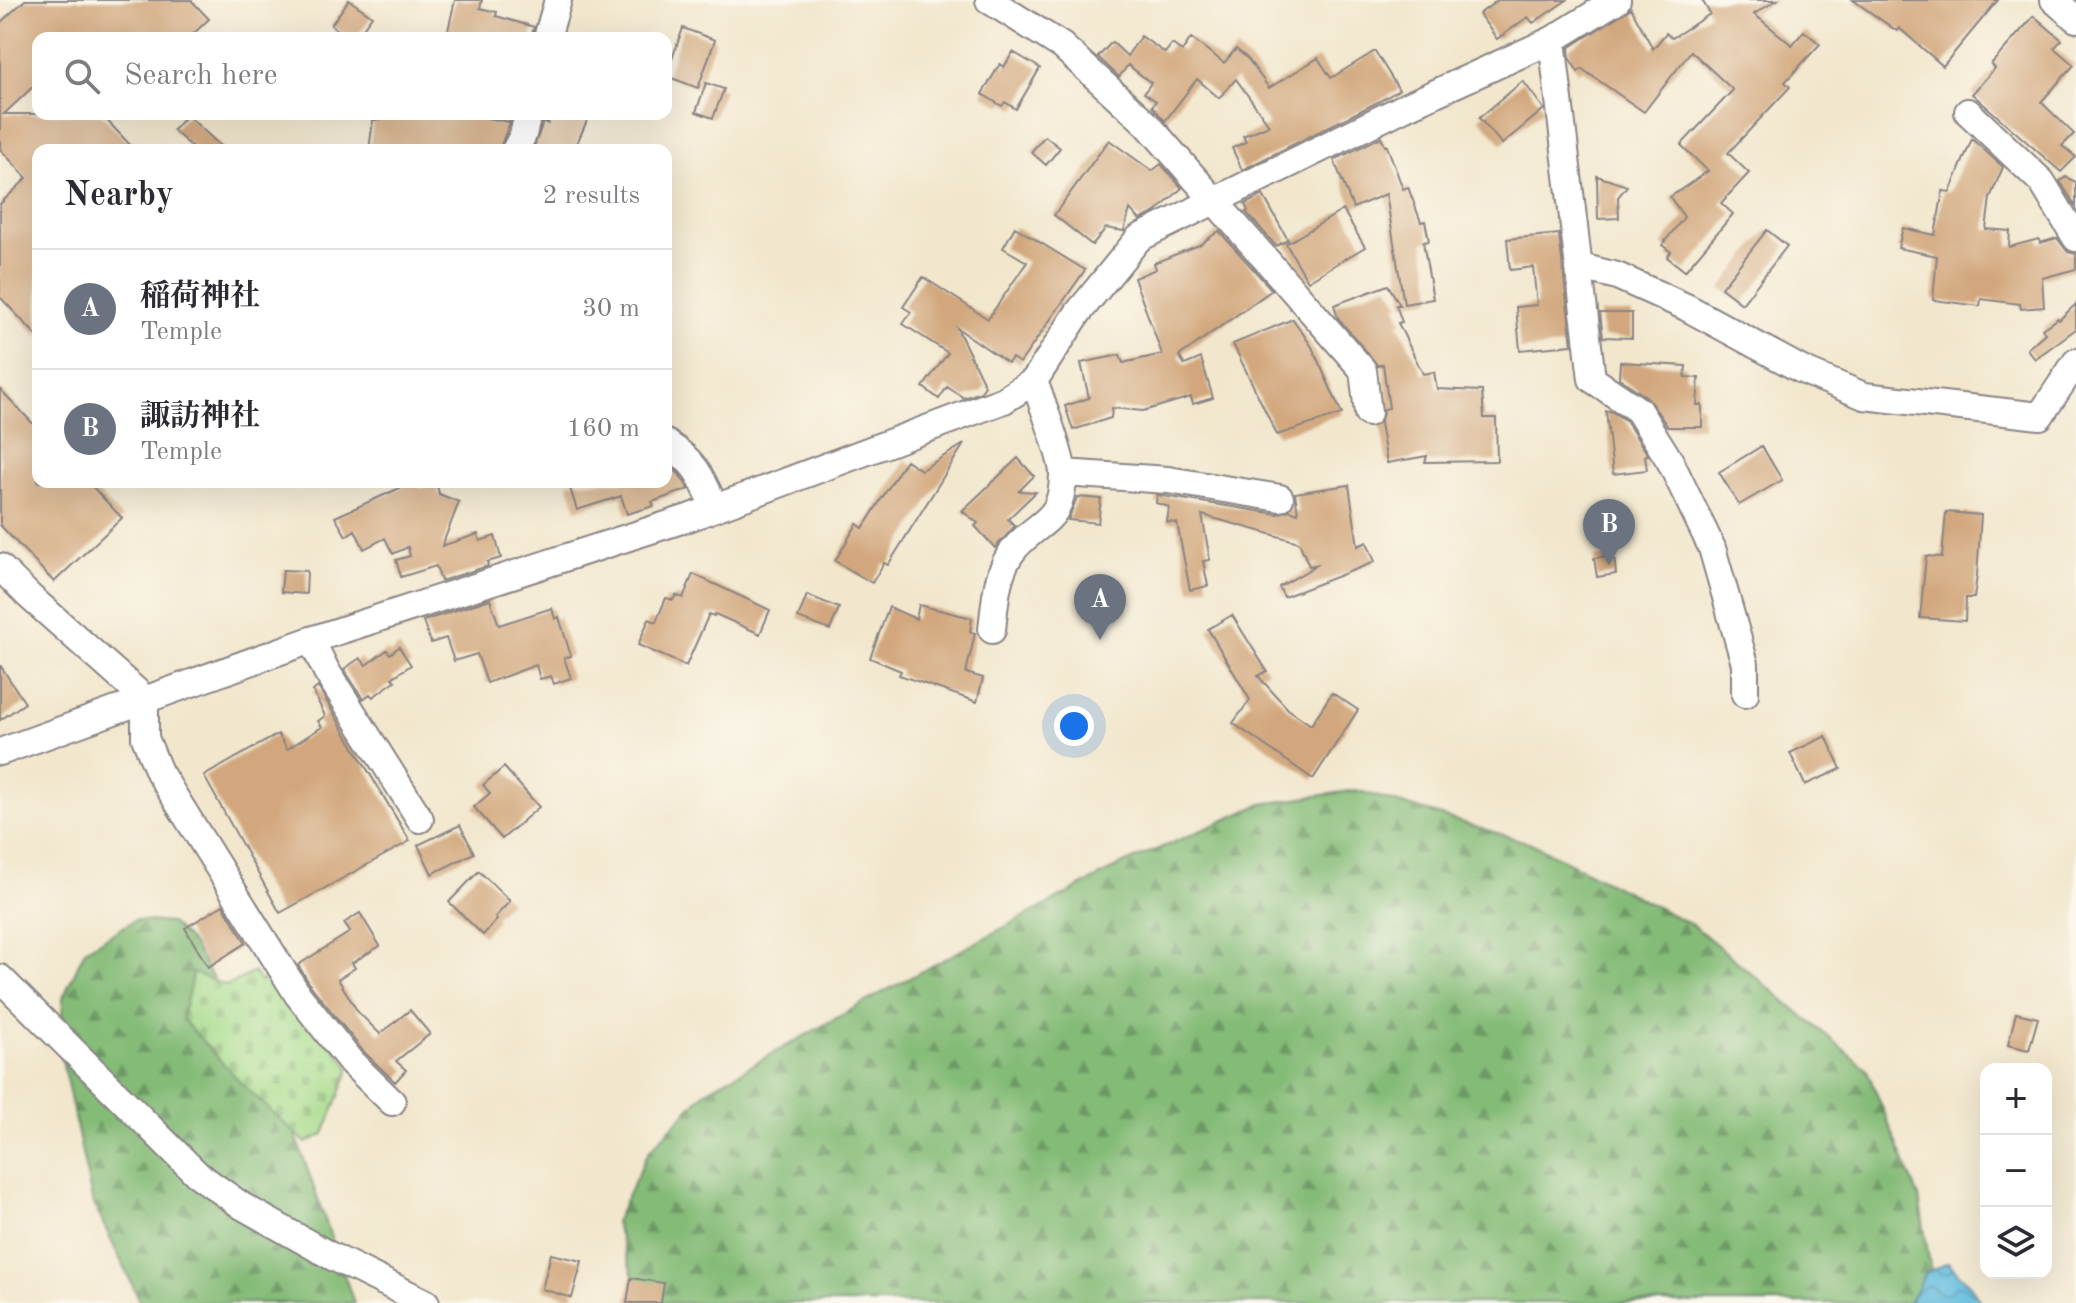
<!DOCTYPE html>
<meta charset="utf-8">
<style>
:root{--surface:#fff;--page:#f2f2f3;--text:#2b2b33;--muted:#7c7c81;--line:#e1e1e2;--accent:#2563eb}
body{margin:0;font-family:"Old Standard TT","Noto Serif JP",serif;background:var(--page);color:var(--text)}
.controls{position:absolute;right:24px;bottom:24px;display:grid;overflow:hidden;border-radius:16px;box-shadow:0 8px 32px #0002}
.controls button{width:72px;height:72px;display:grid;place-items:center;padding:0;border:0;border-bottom:2px solid var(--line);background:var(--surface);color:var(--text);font:40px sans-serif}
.you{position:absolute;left:1074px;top:726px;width:28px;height:28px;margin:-20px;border:6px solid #fff;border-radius:50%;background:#1a73e8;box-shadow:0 0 0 12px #1a73e833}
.badge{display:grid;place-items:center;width:52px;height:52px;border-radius:50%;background:var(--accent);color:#fff;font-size:26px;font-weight:700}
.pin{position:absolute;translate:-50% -66px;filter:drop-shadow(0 2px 4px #0008)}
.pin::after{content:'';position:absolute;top:42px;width:28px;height:24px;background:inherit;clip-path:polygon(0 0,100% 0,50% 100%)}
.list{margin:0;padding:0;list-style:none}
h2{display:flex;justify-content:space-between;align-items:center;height:104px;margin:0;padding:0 32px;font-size:34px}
h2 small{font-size:26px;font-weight:400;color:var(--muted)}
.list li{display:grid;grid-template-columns:52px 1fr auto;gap:24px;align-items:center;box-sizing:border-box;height:120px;padding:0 32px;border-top:2px solid var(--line)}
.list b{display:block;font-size:30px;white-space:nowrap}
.list p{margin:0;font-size:26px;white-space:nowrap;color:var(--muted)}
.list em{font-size:26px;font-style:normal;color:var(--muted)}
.icon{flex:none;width:44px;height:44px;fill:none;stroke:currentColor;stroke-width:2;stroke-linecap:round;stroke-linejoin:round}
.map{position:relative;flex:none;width:2076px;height:1303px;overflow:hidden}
.search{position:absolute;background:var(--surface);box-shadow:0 8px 32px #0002;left:32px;top:32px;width:640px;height:88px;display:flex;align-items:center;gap:20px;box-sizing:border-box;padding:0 28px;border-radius:16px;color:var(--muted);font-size:30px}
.panel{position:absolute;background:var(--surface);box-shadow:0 8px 32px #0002;left:32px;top:144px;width:640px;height:344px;border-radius:16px}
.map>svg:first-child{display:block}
.forest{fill:url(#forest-firs);stroke:#536e59;stroke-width:2}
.cemetery{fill:url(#cemetery-stones);stroke:#647e63;stroke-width:2}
.water{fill:url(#water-waves);stroke:#426f8c;stroke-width:2}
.building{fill:#d2a77d}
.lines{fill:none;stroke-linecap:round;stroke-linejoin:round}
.minor-casing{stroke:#8a8484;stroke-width:30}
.minor{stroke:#fff;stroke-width:26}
</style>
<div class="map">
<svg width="2076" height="1303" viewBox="0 0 2076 1303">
<defs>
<pattern id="forest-firs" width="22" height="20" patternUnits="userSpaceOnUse" patternTransform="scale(2)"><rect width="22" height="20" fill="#84bb77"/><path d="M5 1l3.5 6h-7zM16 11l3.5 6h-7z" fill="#6c9863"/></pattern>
<pattern id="cemetery-stones" width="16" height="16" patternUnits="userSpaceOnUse" patternTransform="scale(2)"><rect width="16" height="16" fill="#a6db8b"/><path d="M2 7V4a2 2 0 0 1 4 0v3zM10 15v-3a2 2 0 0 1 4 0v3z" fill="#8fbc79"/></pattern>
<pattern id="water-waves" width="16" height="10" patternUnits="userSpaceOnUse" patternTransform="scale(2)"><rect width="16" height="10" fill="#61bcde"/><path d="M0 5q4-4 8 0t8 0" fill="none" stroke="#5098b5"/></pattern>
</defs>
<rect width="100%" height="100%" fill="#fbf7ec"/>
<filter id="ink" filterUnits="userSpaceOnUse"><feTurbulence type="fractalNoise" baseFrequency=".0125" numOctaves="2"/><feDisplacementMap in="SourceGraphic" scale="16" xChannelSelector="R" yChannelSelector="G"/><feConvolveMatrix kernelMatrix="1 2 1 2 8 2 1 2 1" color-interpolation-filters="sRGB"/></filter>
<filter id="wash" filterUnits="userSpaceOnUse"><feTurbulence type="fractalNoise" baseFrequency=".006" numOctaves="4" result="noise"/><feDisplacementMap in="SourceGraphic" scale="32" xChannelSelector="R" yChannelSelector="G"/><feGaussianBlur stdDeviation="1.8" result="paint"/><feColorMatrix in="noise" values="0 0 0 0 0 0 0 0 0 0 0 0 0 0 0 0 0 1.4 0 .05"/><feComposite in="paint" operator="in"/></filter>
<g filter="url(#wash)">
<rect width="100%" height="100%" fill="#f2e7cd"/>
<!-- forest -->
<path class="forest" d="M1356 790 1533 844 1694 926 1866 1068 1919 1197 1936 1303H642L615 1222 649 1151 706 1091 883 992 1121 865 1262 804Z
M135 920 171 923 192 944 245 1031 291 1122 354 1303H141L92 1200 60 1050 63 998 85 950Z"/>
<!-- cemetery -->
<path class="cemetery" d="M276 971 350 1068 324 1134 306 1143 244 1086 182 1019 193 973 227 986 254 972 260 982Z"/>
<!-- water -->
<path class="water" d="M1948 1263 1971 1286 1981 1303H1909L1925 1273Z"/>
<g id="blocks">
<!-- building -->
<path class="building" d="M25 0H191L209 19 189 38H38V82L4 114H101L135 150H38V337L0 297V204L27 178 0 149V23Z
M349 0 372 16 356 38H349L331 25Z
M455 0H482L480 8 497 12 496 16 534 27 531 38H459L447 35Z
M1498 0H1567L1533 23 1528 17 1497 39 1479 14Z
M1702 0H1777L1754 14 1792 45 1804 31 1820 44 1785 82 1790 87 1728 153 1749 173 1721 203 1733 214 1685 271 1667 257 1671 252 1662 245 1684 217 1670 197 1708 171 1681 145 1733 90 1691 51 1644 112 1582 69 1578 72 1570 59 1569 48 1631 8 1653 49 1666 33 1672 38 1710 14Z
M1853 0H1998L1943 66 1899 28 1897 31Z
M2034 16 2062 40 2054 48 2074 65 2041 102 2074 134 2062 146 2076 157 2061 172 1972 94 1995 68 1991 64Z
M683 28 715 40 698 88 666 76Z
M1141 36 1165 53 1172 44 1182 51 1191 38 1224 63 1236 49 1248 59 1269 88 1318 58 1331 78 1375 51 1399 90 1376 103 1242 170 1232 148 1246 142 1243 136 1269 125 1236 79 1219 98 1197 79 1165 121 1152 106 1156 101 1144 93 1151 83 1128 65 1119 77 1098 57 1112 42 1127 56Z
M1013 52 1040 68 1016 109 1005 102 1002 106 982 94 1000 64 1004 67Z
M1523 81 1544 109 1502 144 1479 118Z
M706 83 724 89 713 118 696 112Z
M379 114H488L487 118 510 122 499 150H369L373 120H379Z
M551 114H590L574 150H533L543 122 548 124Z
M187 115 225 150H195L173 130Z
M1045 136 1060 148 1046 165 1031 152Z
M1381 137 1385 146H1387L1403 189 1408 187 1421 222 1425 221 1429 241 1423 242 1433 299 1404 304 1386 194 1353 208 1334 160Z
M1972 139 2003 167 1990 198 1986 229 2010 231 2009 247 2039 239 2040 243 2057 238 2068 252 2076 254V269L2042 278 2044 307 2021 309 2020 304 1981 299 1980 306 1933 300 1937 256 1898 248 1903 228 1935 235 1943 191 1950 192Z
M1109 140 1152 171 1161 164 1182 188 1156 212 1140 220 1130 209 1124 231 1106 228 1092 245 1054 215Z
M1597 176 1627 186 1618 197 1619 218 1598 219Z
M2066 177 2076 182V207L2060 181Z
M1263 195 1288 240 1276 246 1246 212 1248 211 1245 204Z
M1343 210 1365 247 1308 281 1286 244Z
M1015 227 1085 270 1020 363 1012 358 1008 363 957 328 985 386 981 392 964 398 947 387 939 399 923 387 948 353 903 324 911 312 903 307 923 277 988 319 1027 262 1003 248Z
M1767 230 1787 246 1742 304 1721 288Z
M1219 231 1272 290 1179 356 1185 365 1201 358 1213 398 1193 404 1191 397 1143 411 1112 408 1111 418 1073 430 1065 406 1089 398 1081 363 1120 355 1123 363 1162 354 1134 278 1156 269 1154 263 1199 245Z
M1559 234 1572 345 1520 350 1516 307 1537 305 1533 267 1510 270 1507 239Z
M1388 285 1400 305H1396L1402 322 1398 323 1423 374 1434 372 1437 389 1482 391 1484 418H1496L1497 461 1425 462 1427 456 1387 463 1380 423 1384 409 1389 408 1383 364 1378 366 1338 318 1334 305Z
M2076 304V329L2035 359 2027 349 2045 333 2042 329 2058 318 2059 320Z
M1600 313H1632V338L1603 337Z
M1293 319 1312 347 1342 414 1277 435 1233 344Z
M1620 362 1686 366 1685 377 1699 378 1697 405H1702V427H1668L1647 397 1619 378Z
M0 389 38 429V482H88L122 518 54 582 0 525Z
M1606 411H1611L1626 421 1648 455 1645 456 1647 470 1613 474Z
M964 444 888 565 884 563 872 583 835 561 857 524 863 528 906 460 921 470Z
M1762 446 1782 480 1739 505 1719 472Z
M1018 458 1034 476 1019 491 1036 492 1008 519 1015 526 995 548 975 526 978 523 962 511Z
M666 462 679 474 689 489 652 502 654 506 627 514 621 496 577 510 568 482H666Z
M413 482H417L420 488 437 485 439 494 459 502 442 546 478 534 480 541 495 536 501 558 487 562 488 566 441 581 436 566 401 577 396 560 410 556 408 547 393 554 385 538 364 549 355 530 346 536 335 517Z
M1349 485 1358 546 1367 542 1375 562 1284 597 1279 587 1319 564 1309 566 1299 542 1202 515 1210 560 1203 561 1208 586 1190 590 1177 523 1167 522 1169 507 1156 503 1157 495 1277 514 1289 510 1298 513 1295 493Z
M1077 497 1101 499 1098 523 1068 520Z
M1946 512 1981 515 1977 576 1974 598H1966L1965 621 1920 618 1926 556 1942 557Z
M1614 555 1616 574 1597 577 1594 558Z
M283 570 307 571 306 594 281 592Z
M693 574 770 610 760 634 715 614 714 616 709 614 686 666 638 645 649 619 656 622 666 598 673 600 676 595 683 598Z
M807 595 839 608 830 630 798 618Z
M490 599 499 625 552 608 555 619 559 617 571 656 564 658 571 678 554 684 551 676 540 679 536 665 487 683 477 654 454 661 446 638 431 643 423 621Z
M919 605 972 618 970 632 975 633 966 673 983 678 977 702 899 675 901 671 870 658 889 607 916 619Z
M1232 615 1267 671 1258 676 1288 709 1311 725 1332 693 1358 710 1313 779 1233 723 1250 700 1208 629Z
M399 647 411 665 392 678 395 681 373 697 370 694 363 699 344 669 360 658 366 665 387 650 390 654Z
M0 665 25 703 0 720Z
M318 687 410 841 280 913 204 776 278 734 287 749 322 727 318 721 325 716 313 691Z
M1826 736 1841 769 1805 785 1790 753Z
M504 767 539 807 502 839 474 807 490 793 483 785Z
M460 825 474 853 432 874 418 845Z
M479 871 510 901 495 917 497 920 483 935 449 902Z
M223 905 246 943 208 967 185 928Z
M360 913 380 946 352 963 355 968 338 979 358 1012 380 1034 410 1010 430 1034 396 1061 406 1070 395 1082 363 1051 311 986 298 965 350 932 344 923Z
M2016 1013 2038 1018 2029 1050 2008 1045Z
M551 1254 582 1261 572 1298 542 1289Z
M631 1278 664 1283 661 1303H627Z"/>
</g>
</g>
<g filter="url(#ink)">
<use href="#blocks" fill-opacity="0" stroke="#8a8484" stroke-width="2"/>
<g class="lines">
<!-- minor casing -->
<g class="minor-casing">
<path id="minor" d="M989 0 1062 46 1147 124 1363 370 1368 413
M2054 0 2076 19
M547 38 558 0
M1552 40 1592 379 1638 410 1670 461 1712 548 1745 664V694
M1968 112 2042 182 2076 238
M515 150 523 135 528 114
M1581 267 1617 276 1686 307 1802 370 1864 396 2040 416 2076 362
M666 443C696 462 701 476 715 508
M1063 473 1168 480 1280 498
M0 567 29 596 145 699V738L159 772 298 995 351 1062 392 1102
M992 630C995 603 996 570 1015 548 1040 519 1062 524 1063 475 1063 458 1041 400 1034 381
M311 640 327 672 420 819
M0 752 311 640 691 517 1004 400 1034 381 1078 313 1139 238 1405 107 1552 40 1617 0
M0 978 197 1174 242 1206 329 1255 426 1303"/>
</g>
<!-- minor -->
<use href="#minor" class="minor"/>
</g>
</g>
</svg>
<div class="controls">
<button>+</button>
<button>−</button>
<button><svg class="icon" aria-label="layers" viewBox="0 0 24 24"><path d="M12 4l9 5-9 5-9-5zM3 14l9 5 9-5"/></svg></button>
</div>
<div class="you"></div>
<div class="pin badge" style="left:1100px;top:640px;background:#6b7280">A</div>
<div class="pin badge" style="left:1609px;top:565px;background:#6b7280">B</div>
<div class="search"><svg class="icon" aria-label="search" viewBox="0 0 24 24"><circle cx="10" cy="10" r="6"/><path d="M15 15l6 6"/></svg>Search here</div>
<section class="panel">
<h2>Nearby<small>2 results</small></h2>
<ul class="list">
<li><span class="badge" style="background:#6b7280">A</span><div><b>稲荷神社</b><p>Temple</p></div><em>30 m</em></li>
<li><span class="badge" style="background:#6b7280">B</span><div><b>諏訪神社</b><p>Temple</p></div><em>160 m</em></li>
</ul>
</section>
</div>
